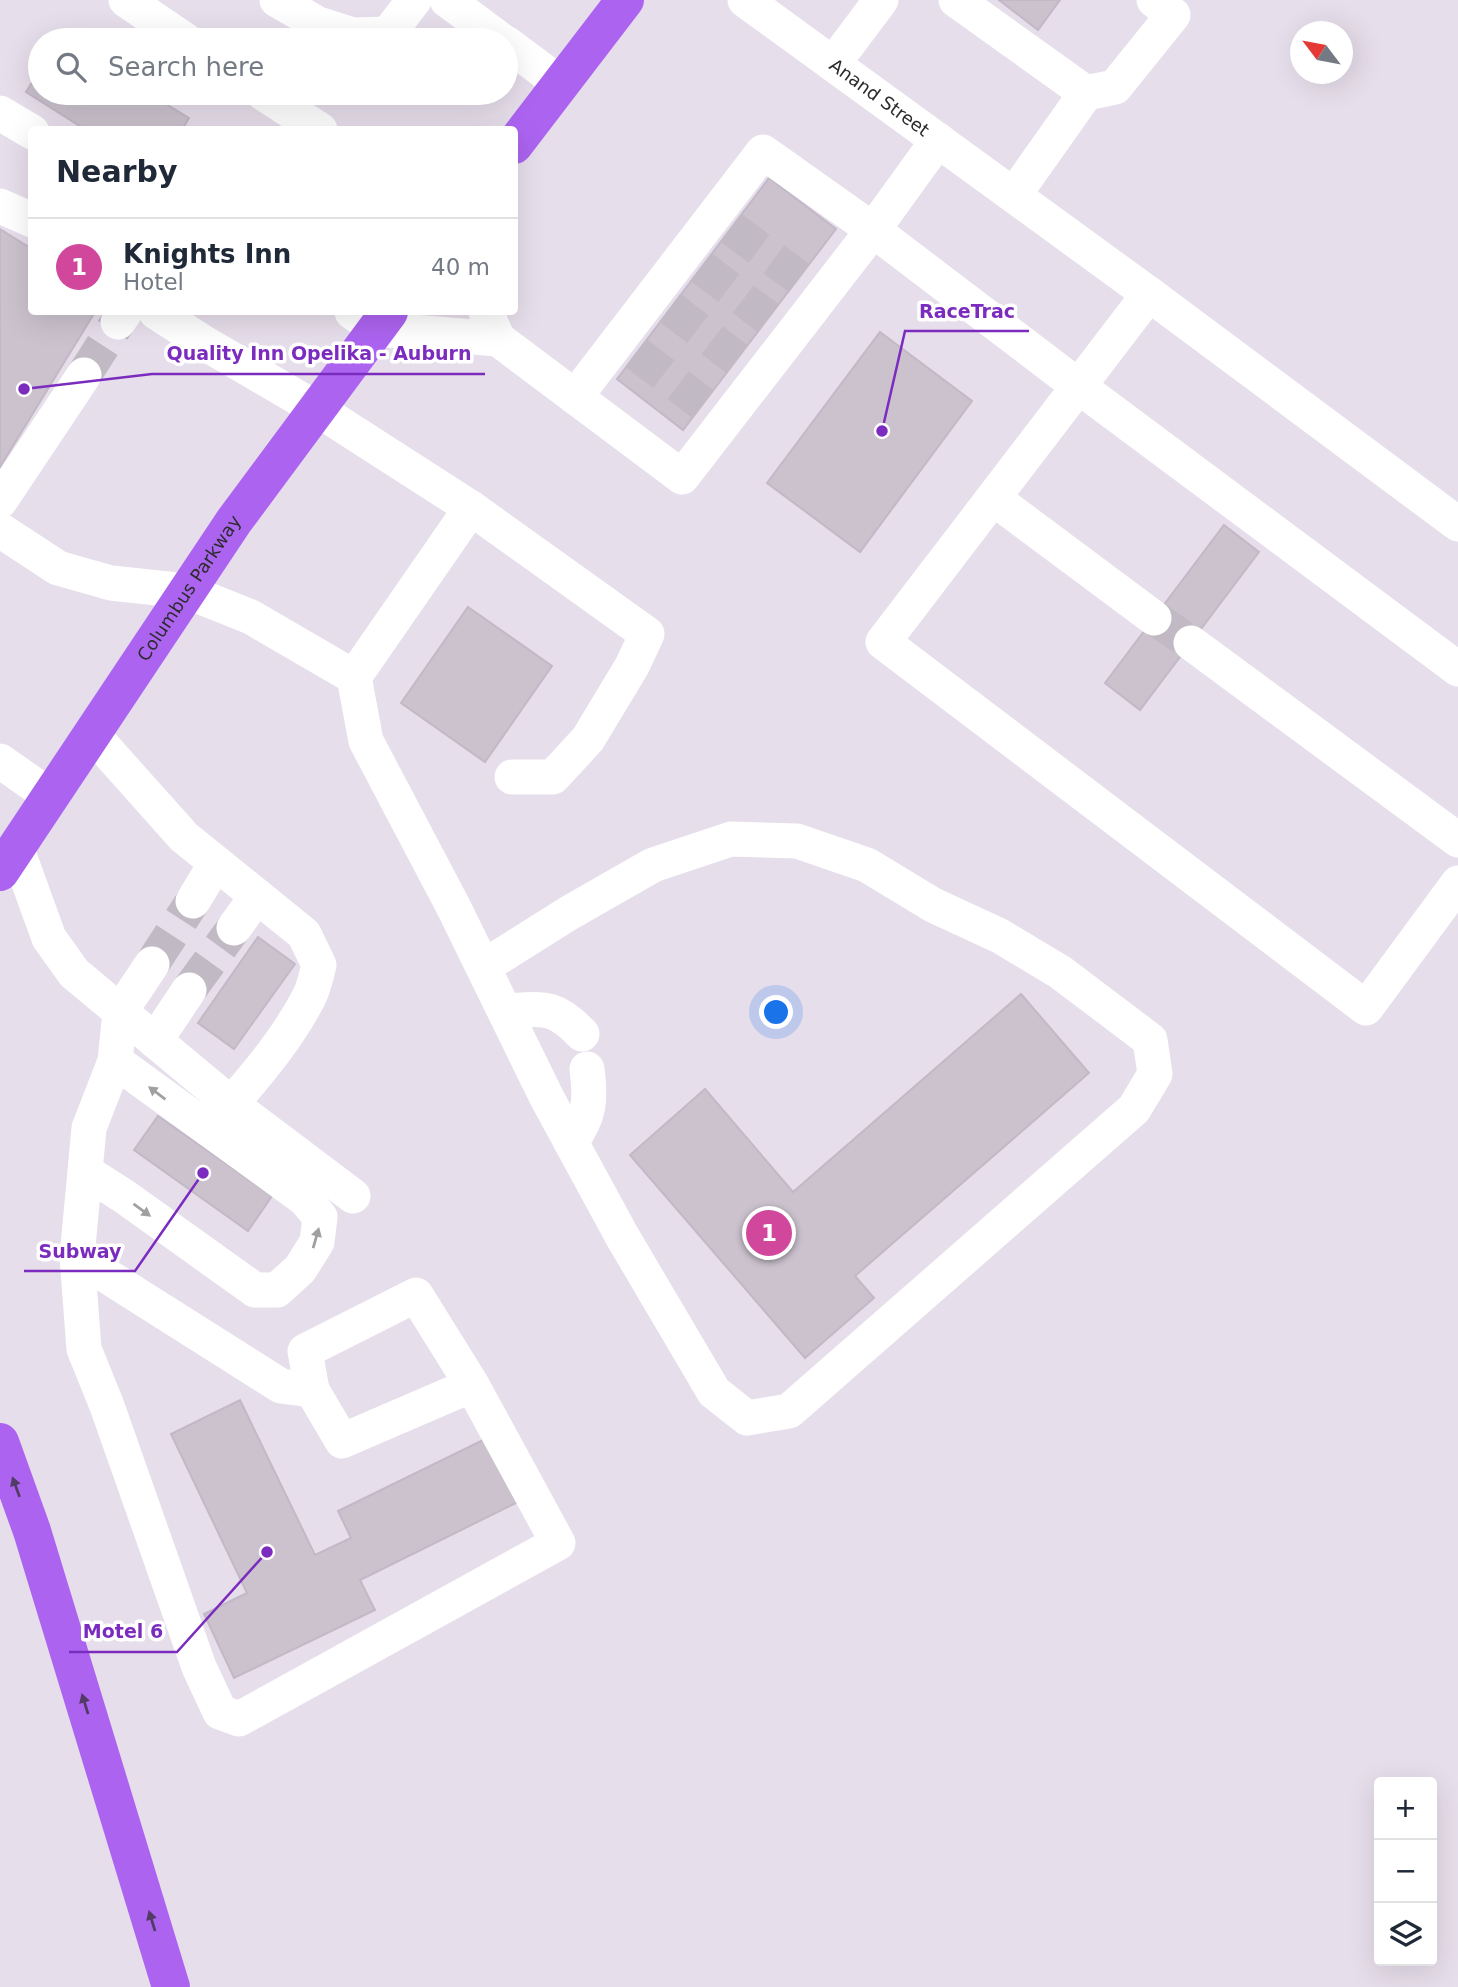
<!DOCTYPE html>
<meta charset="utf-8">
<style>
:root{--surface:#fff;--page:#f2f2f3;--text:#1f2937;--muted:#747a83;--line:#e0e1e3;--accent:#1a73e8}
body{margin:0;font-family:"DejaVu Sans",sans-serif;background:var(--page);color:var(--text)}
.controls{position:absolute;right:21px;bottom:21px;display:grid;overflow:hidden;border-radius:7px;box-shadow:0 7px 28px #0002}
.controls button{width:63px;height:63px;display:grid;place-items:center;padding:0;border:0;border-bottom:2px solid var(--line);background:var(--surface);color:var(--text);font:35px sans-serif}
.compass{position:absolute;left:1290px;top:21px;width:63px;height:63px;border-radius:50%;background:var(--surface);box-shadow:0 7px 28px #0002;rotate:302deg}
.you{position:absolute;left:777px;top:1013px;width:24px;height:24px;margin:-18px;border:5px solid #fff;border-radius:50%;background:#1a73e8;box-shadow:0 0 0 10px #1a73e833}
.badge{display:grid;place-items:center;width:46px;height:46px;border-radius:50%;background:var(--accent);color:#fff;font-size:23px;font-weight:700}
.pin{position:absolute;translate:-50% -50%;border:4px solid #fff;box-shadow:0 2px 7px #0006}
.list{margin:0;padding:0;list-style:none}
h2{display:flex;justify-content:space-between;align-items:center;height:91px;margin:0;padding:0 28px;font-size:30px}
h2 small{font-size:23px;font-weight:400;color:var(--muted)}
.list li{display:grid;grid-template-columns:46px 1fr auto;gap:21px;align-items:center;box-sizing:border-box;height:98px;padding:0 28px;border-top:2px solid var(--line)}
.list b{display:block;font-size:26px;white-space:nowrap}
.list p{margin:0;font-size:23px;white-space:nowrap;color:var(--muted)}
.list em{font-size:23px;font-style:normal;color:var(--muted)}
.icon{flex:none;width:38px;height:38px;fill:none;stroke:currentColor;stroke-width:2;stroke-linecap:round;stroke-linejoin:round}
.map{position:relative;flex:none;width:1458px;height:1987px;overflow:hidden}
.search{position:absolute;background:var(--surface);box-shadow:0 7px 28px #0002;left:28px;top:28px;width:490px;height:77px;display:flex;align-items:center;gap:18px;box-sizing:border-box;padding:0 24px;border-radius:38px;color:var(--muted);font-size:26px}
.panel{position:absolute;background:var(--surface);box-shadow:0 7px 28px #0002;left:28px;top:126px;width:490px;height:189px;border-radius:7px}
.map>svg:first-child{display:block}
.building{fill:#cbc2ce;stroke:#c3b8c7;stroke-width:2}
.lines{fill:none;stroke-linecap:round;stroke-linejoin:round}
.minor-tunnel{stroke:#c1bac5;stroke-width:35;stroke-dasharray:35 18;stroke-linecap:butt}
.minor{stroke:#fff;stroke-width:35}
.highway{stroke:#ac64f0;stroke-width:38}
.oneway{fill:#a0a0a0}
.oneway2{fill:#523c66}
.labels{text-anchor:middle;stroke-width:7;stroke-linejoin:round;paint-order:stroke}
.street-label{font-size:18px;fill:#2b2b2b;stroke:#fff}
.leader{fill:none;stroke:#7b2cbf;stroke-width:2.5}
.callout-dot{fill:#7b2cbf;stroke:#fff;stroke-width:2.5}
.callout-label{font-size:19px;text-anchor:middle;font-weight:bold;fill:#7b2cbf;stroke:#fff;stroke-width:7;stroke-linejoin:round;paint-order:stroke}
</style>
<div class="map">
<svg width="1458" height="1987" viewBox="0 0 1458 1987">
<rect width="100%" height="100%" fill="#e7deeb"/>
<!-- building -->
<path class="building" d="M999 0H1060L1038 30Z
M40 70V93H148L189 118 182 130H86L26 92Z
M769 178 836 229 683 430 617 379Z
M0 229 32 249V312H95L0 467Z
M880 332 972 401 860 552 767 483Z
M1224 525 1259 552 1140 710 1105 683Z
M468 607 552 666 485 762 401 703Z
M258 937 295 964 234 1049 198 1023Z
M1021 994 1089 1073 855 1276 874 1298 805 1358 630 1155 705 1089 793 1192Z
M158 1116 272 1196 248 1231 134 1150Z
M240 1400 315 1555 351 1538 338 1511 489 1437 520 1501 360 1580 375 1610 234 1678 204 1614 247 1593 171 1434Z"/>
<g class="lines">
<!-- minor-tunnel -->
<path class="minor-tunnel" d="M731 228 799 278
M701 267 768 318
M670 308 737 359
M636 353 703 404
M84 375 118 322
M1154 618 1191 643
M152 964 193 901
M189 990 234 928"/>
<!-- minor -->
<g class="minor">
<path d="M126 0 185 40"/>
<path d="M277 0 318 24 353 35 388 34 414 0"/>
<path d="M447 0 501 40"/>
<path id="s1" d="M745 0 1149 294 1458 524"/>
<path d="M956 0 1086 93"/>
<path d="M506 43 561 84"/>
<path d="M833 64 881 0"/>
<path d="M263 93 320 130"/>
<path d="M0 113 32 132"/>
<path d="M938 140 873 230 1078 386 1458 669"/>
<path d="M1014 195 1086 93 1115 87 1173 15 1154 0"/>
<path d="M0 206 32 220"/>
<path d="M1149 294 883 642 1366 1008 1458 883"/>
<path d="M156 312 201 341 317 409 471 508 647 634 632 666 588 739 553 777H512"/>
<path d="M352 312 376 329 498 339 486 312"/>
<path d="M118 322 125 312"/>
<path d="M498 339 682 477 873 230 763 152 575 397"/>
<path d="M993 498 1154 618"/>
<path d="M0 501 84 375"/>
<path d="M0 530 58 568 111 583 186 591 251 617 354 677 471 508"/>
<path d="M1191 643 1458 840"/>
<path d="M354 677 366 741 454 908 547 1098 622 1236 714 1392 747 1418 789 1411 1134 1109 1155 1074 1150 1040 1060 972 1000 936 933 905 867 865 797 841 731 839 653 865 569 913 483 967"/>
<path d="M0 761 50 796"/>
<path d="M16 847 49 938 74 973 231 1104C260 1071 289 1036 309 997 314 988 316 976 319 965L304 934 184 837 92 734"/>
<path d="M193 901 216 863"/>
<path d="M234 928 257 896"/>
<path d="M152 964 120 1012 115 1061 89 1128 77 1257 84 1349 107 1406 199 1667 220 1712 239 1719 558 1543 472 1385 416 1295 305 1351 312 1390 342 1441 472 1385"/>
<path d="M505 1011C542 1009 554 1004 582 1034"/>
<path d="M155 1041 189 990"/>
<path d="M231 1104 353 1196"/>
<path d="M571 1142C590 1116 591 1100 587 1069"/>
<path d="M86 1172 125 1197 255 1290H277L300 1269 317 1242 320 1217 305 1199 115 1061"/>
<path d="M77 1257 281 1386 312 1390"/>
</g>
<!-- highway -->
<g class="highway">
<path d="M514 145 625 0"/>
<path id="s2" d="M0 872 234 521 389 312"/>
<path d="M0 1442 32 1531 171 1987"/>
</g>
</g>
<!-- one-way arrows -->
<defs><path id="oneway-solid" d="M-6-.8H1V-3.2L6.5 0L1 3.2V.8H-6Z" transform="scale(1.75)"/></defs>
<g class="oneway">
<use href="#oneway-solid" transform="translate(157 1093) rotate(-143)"/>
<use href="#oneway-solid" transform="translate(142 1210) rotate(36)"/>
<use href="#oneway-solid" transform="translate(316 1238) rotate(-74)"/>
</g>
<g class="oneway2">
<use href="#oneway-solid" transform="translate(16 1487) rotate(-110)"/>
<use href="#oneway-solid" transform="translate(85 1704) rotate(-107)"/>
<use href="#oneway-solid" transform="translate(152 1921) rotate(-107)"/>
</g>
<g class="labels">
<!-- street labels -->
<g class="street-label">
<text dy="6" stroke="none"><textPath href="#s1" startOffset="166">Anand Street</textPath></text>
<text dy="6" stroke="none"><textPath href="#s2" startOffset="341">Columbus Parkway</textPath></text>
</g>
</g>
<!-- callouts -->
<path class="leader" d="M882 431L905 331H1029M24 389L152 374H485M203 1173L135 1271H24M267 1552L177 1652H69"/>
<g class="callout-dot">
<circle cx="882" cy="431" r="7"/>
<circle cx="24" cy="389" r="7"/>
<circle cx="203" cy="1173" r="7"/>
<circle cx="267" cy="1552" r="7"/>
</g>
<g class="callout-label">
<text x="967" y="318">RaceTrac</text>
<text x="319" y="360">Quality Inn Opelika - Auburn</text>
<text x="80" y="1258">Subway</text>
<text x="123" y="1638">Motel 6</text>
</g>
</svg>
<div class="controls">
<button>+</button>
<button>−</button>
<button><svg class="icon" aria-label="layers" viewBox="0 0 24 24"><path d="M12 4l9 5-9 5-9-5zM3 14l9 5 9-5"/></svg></button>
</div>
<svg class="compass" viewBox="-18 -18 36 36"><path d="M0-13l5 13h-10z" fill="#e53935"/><path d="M0 13l5-13h-10z" fill="#747a83"/></svg>
<div class="you"></div>
<div class="pin badge" style="left:769px;top:1233px;background:#d1479c">1</div>
<div class="search"><svg class="icon" aria-label="search" viewBox="0 0 24 24"><circle cx="10" cy="10" r="6"/><path d="M15 15l6 6"/></svg>Search here</div>
<section class="panel">
<h2>Nearby<small></small></h2>
<ul class="list">
<li><span class="badge" style="background:#d1479c">1</span><div><b>Knights Inn</b><p>Hotel</p></div><em>40 m</em></li>
</ul>
</section>
</div>
